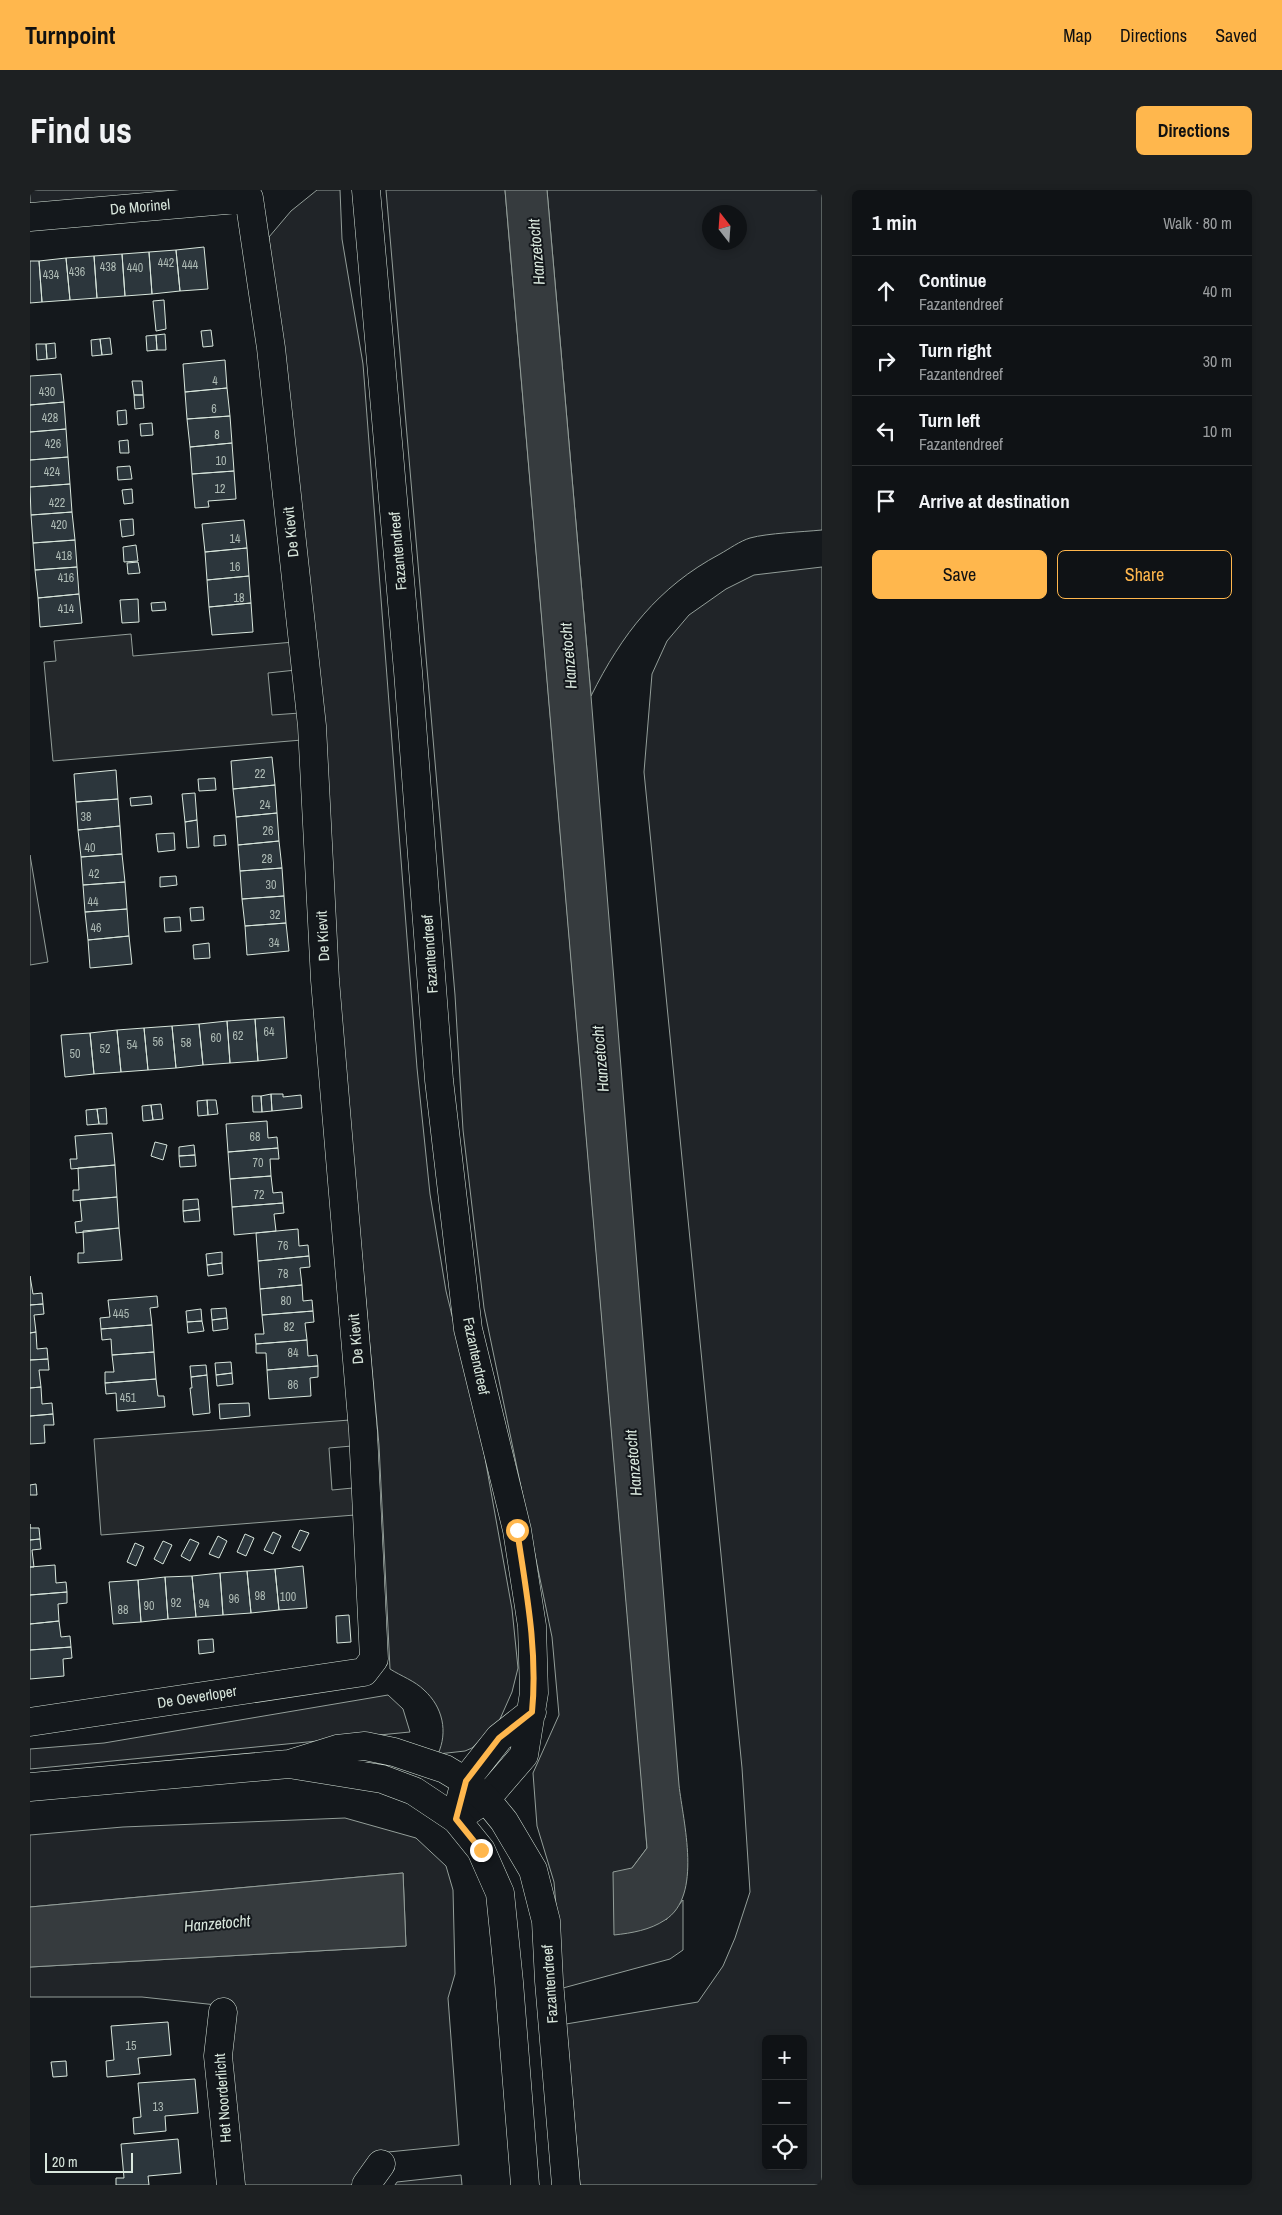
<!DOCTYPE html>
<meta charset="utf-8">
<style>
:root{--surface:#0f1215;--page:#1d2022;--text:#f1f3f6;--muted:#9b9ea0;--line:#2f3234;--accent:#ffb74d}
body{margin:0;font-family:"Archivo Narrow",sans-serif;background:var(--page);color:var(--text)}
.controls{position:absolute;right:15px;bottom:15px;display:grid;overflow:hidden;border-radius:8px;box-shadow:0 2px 8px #0003}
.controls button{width:45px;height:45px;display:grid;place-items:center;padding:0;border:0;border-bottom:1px solid var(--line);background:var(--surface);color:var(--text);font:25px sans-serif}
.compass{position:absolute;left:672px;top:15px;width:45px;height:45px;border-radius:50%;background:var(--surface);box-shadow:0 2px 8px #0003;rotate:343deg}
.scale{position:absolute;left:15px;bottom:12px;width:88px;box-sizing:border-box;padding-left:5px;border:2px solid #d8e6dc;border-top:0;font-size:14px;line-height:18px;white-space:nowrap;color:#d8e6dc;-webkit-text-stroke:4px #14181c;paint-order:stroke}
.stop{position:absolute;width:15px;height:15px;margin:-11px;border:4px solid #ffb74d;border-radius:50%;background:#fff}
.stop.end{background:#ffb74d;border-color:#fff;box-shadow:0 1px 5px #0008}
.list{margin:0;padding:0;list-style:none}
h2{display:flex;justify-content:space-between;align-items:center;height:65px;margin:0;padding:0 20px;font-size:21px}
h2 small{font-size:16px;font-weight:400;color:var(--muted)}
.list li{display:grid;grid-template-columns:32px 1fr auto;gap:15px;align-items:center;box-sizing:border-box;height:70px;padding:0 20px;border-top:1px solid var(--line)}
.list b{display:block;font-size:19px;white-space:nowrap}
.list p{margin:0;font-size:16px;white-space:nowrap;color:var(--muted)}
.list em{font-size:16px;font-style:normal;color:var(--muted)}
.actions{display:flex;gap:10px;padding:15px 20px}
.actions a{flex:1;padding:11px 0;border:1px solid var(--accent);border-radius:8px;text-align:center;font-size:18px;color:var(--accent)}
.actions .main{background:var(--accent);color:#111}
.icon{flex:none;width:28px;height:28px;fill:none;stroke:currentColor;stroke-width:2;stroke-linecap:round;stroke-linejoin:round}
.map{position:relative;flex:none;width:792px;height:1995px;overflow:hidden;border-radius:8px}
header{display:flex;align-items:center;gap:30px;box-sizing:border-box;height:70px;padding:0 25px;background:var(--accent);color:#111}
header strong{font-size:24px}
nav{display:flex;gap:28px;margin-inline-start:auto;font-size:18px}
.intro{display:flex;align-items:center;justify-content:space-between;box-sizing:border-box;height:120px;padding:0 30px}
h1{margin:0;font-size:35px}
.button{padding:12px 22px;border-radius:8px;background:var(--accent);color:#111;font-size:18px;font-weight:700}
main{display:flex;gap:30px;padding:0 30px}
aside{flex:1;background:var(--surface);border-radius:8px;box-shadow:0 2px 8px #0003}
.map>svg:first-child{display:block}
.green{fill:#202428;stroke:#939e99;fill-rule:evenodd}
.parking{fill:#24282b;stroke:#939e99}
.water{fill:#363b3e;stroke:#939e99}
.building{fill:#2c363c;stroke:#d8e6dc}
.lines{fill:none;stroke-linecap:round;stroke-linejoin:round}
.minor-casing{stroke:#d8e6dc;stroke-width:29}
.major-casing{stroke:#d8e6dc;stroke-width:29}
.minor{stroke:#14181c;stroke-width:28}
.major{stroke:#14181c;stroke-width:28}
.route{stroke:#ffb74d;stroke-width:6}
.labels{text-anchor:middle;stroke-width:4;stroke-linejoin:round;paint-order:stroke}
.number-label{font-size:12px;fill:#adbab4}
.street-label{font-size:15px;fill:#d8e6dc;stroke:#14181c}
.water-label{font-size:16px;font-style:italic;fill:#d8e6dc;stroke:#14181c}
</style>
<header>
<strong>Turnpoint</strong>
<nav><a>Map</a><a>Directions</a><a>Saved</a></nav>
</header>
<div class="intro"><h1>Find us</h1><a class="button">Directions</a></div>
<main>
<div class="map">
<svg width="792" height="1995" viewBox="0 0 792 1995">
<rect width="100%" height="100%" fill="#14181c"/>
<!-- green -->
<path class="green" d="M0 0H205L0 14Z
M287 0H310L312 49 333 174 387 878 400 1004 416 1101 450 1240 482 1419 488 1478 482 1502 470 1529 442 1558 435 1561 408 1564C418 1542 413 1517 394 1500 385 1491 371 1486 360 1479L349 1255 239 47 261 21Z
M356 0H475L613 1604 617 1658 602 1678 636 1730 653 1710V1760L640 1769 533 1798 524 1692 507 1636 503 1583 529 1525 522 1447 454 1118 433 940 425 805Z
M517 0H792V340C772 342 738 343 720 348 710 351 699 359 690 364 628 397 592 444 561 506ZM679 22H709V52H679Z
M792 377V1995H550L536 1834 668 1812 693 1776 705 1748 720 1702 712 1578 614 582 622 484 637 451 659 425 696 399 724 385ZM736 1849H773V1976H736Z
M0 665 18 772 0 775Z
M358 1505 373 1519 380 1542 0 1579V1559L74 1553Z
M315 1628 386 1648 416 1676 423 1700 425 1784 418 1808 429 1955 348 1963 327 1995H213L196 1816 112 1807H0V1777L376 1756 373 1683 0 1717V1645L93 1637Z
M431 1985 432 1995H365L367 1992Z"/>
<!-- parking -->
<path class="parking" d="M101 444 103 466 264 452 266 480 238 483 242 525 270 523 272 550 23 571 14 472 26 471 24 451Z
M320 1230 322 1256 299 1258 302 1300 323 1298 325 1325 71 1345 64 1249Z"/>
<!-- water -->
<path class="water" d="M475 0H517L561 506 649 1595C653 1632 673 1706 635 1730 620 1740 602 1743 584 1745L583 1682 602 1678 617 1658Z
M373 1683 376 1756 0 1777V1717Z"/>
<!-- building -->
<path class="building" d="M174 57 178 99 150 101 146 60Z
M146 60 150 101 122 104 119 62Z
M119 62 122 104 95 106 92 64Z
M92 64 95 106 67 108 64 66Z
M64 66 67 108 40 110 36 68Z
M36 68 40 110 12 112 9 71Z
M0 71H9L12 112 0 113Z
M134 110 136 139 126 141 123 111Z
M181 140 183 156 173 157 171 141Z
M135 144 136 160H127L126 145Z
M126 145 127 160 117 161 116 146Z
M80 148 82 164 72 165 70 149Z
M70 149 72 165 62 166 61 150Z
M25 153 26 168 17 169 16 154Z
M6 154H16L17 169 7 170Z
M195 170 197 198 155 202 153 174Z
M31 184 34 212 0 215V186Z
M102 191H112L113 205H104Z
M197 198 200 226 157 229 155 202Z
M104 205H113L114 218 105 219Z
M34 212 36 239 0 242V215Z
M96 220 97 234 88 235 87 221Z
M200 226 202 253 160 257 157 229Z
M122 233 123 245 111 246 110 234Z
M36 239 38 267 0 270V242Z
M98 250 99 263H90L89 251Z
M202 253 204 281 162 284 160 257Z
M38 267 40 294 0 297V270Z
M100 276 102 289 88 290 87 277Z
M204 281 206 309 178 311 179 317 165 318 162 284Z
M40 294 42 322 1 325 0 297Z
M102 299 103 313 94 314 92 300Z
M42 322 45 350 3 353 1 325Z
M103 329 104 345 92 347 90 330Z
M214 330 217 358 175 362 172 334Z
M45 350 47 377 5 380 3 353Z
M106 355 108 371 94 372 93 357Z
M217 358 219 386 177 390 175 362Z
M108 372 110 383 98 384 97 373Z
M47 377 49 404 8 408 5 380Z
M219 386 221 413 179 417 177 390Z
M49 404 52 433 10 437 8 408Z
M108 409 109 432 92 433 90 410Z
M135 412 136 420 122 421 121 413Z
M221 413 223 442 182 445 179 417Z
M242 567 245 595 203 599 201 571Z
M86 580 88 609 46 612 44 584Z
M185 588 186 600 169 601 168 589Z
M245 595 247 623 206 627 203 599Z
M165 603 167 630 155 632 152 604Z
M121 606 122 614 101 616 100 608Z
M88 609 90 636 48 640 46 612Z
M247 623 249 651 208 655 206 627Z
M167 630 169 657 157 658 155 632Z
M90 636 92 664 51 667 48 640Z
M144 643 145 660 128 662 126 644Z
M195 645 196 655 184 656V646Z
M249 651 252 678 210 681 208 655Z
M92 664 95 692 53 695 51 667Z
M252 678 254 706 212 709 210 681Z
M146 686 147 695 130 697V687Z
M95 692 97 719 55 722 53 695Z
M254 706 256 733 215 736 212 709Z
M173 717 174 730 161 731 160 718Z
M97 719 99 746 58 750 55 722Z
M150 727 151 741 135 742 134 728Z
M256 733 259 761 217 765 215 736Z
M99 746 102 774 60 778 58 750Z
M179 753 180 768 164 769 163 755Z
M254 827 257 868 228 871 225 829Z
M225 829 228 871 200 873 197 831Z
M197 831 200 873 173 875 169 834Z
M169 834 173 875 146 878 142 836Z
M142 836 146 878 118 880 114 838Z
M114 838 118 880 91 882 87 840Z
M87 840 91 882 64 884 60 843Z
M60 843 64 884 35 887 31 845Z
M241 904H253V907L271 905 272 918 242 921Z
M241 904 242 921 232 922 231 906Z
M222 906H231L232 922H223Z
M177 910 178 925 168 926 167 911Z
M177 910H186L188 924 178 925Z
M131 914 133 929 123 930 121 915Z
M121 915 123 930 113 931 112 916Z
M76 918 77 934H69L67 919Z
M67 919 69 934 57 935 56 920Z
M237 931 238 948 247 947 248 958 198 962 196 934Z
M82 943 85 975 41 979 40 969H47L45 946Z
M125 952 137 955 133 970 121 966Z
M164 955 165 965 149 966V957Z
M248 958 249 969H240L241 986 200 989 198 962Z
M165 965 166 976 150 977 149 966Z
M85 975 87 1007 43 1011V1000H49L48 978Z
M241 986 243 1003 252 1002 253 1013 202 1017 200 989Z
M87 1007 89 1038 46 1043 45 1032 52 1031 50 1010Z
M168 1009 169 1019 153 1021V1010Z
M253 1013 254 1023 244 1024 246 1041 204 1045 202 1017Z
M169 1019 170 1031 154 1032 153 1021Z
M89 1038 92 1070 48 1073V1063H54L53 1041Z
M268 1039 269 1056 278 1055 279 1066 228 1071 226 1043Z
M192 1062V1073L177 1075 176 1064Z
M279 1066 280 1077 270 1078 272 1095 230 1099 228 1071Z
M192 1073 193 1084 178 1086 177 1075Z
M0 1086 3 1104 12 1103 13 1114 0 1115Z
M272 1095 273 1111 282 1110 283 1121 232 1125 230 1099Z
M127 1106 128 1117 120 1118 122 1135 71 1139 70 1128 80 1127 78 1110Z
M13 1114 14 1124 4 1125 6 1142 0 1143V1115Z
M196 1118 197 1128 182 1130 181 1119Z
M171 1119 172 1131 157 1132 156 1121Z
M283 1121 284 1132 275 1133 277 1150 226 1154 225 1144H234L232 1125Z
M197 1128 198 1139 183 1141 182 1130Z
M172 1131 174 1141 158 1143 157 1132Z
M122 1135 124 1162 82 1165 81 1149 72 1150 71 1139Z
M6 1142 7 1159 17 1158 18 1169 0 1170V1143Z
M277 1150 278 1166 287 1165 288 1176 237 1180 236 1163H226V1154Z
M124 1162 126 1189 75 1193V1182H84L82 1165Z
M18 1169 19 1180H9L11 1197 0 1198V1170Z
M201 1172 202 1183 186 1185 185 1173Z
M176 1175 177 1185 161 1187 160 1176Z
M288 1176V1187L280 1188 281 1206 239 1209 237 1180Z
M202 1183 203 1194 187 1196 186 1185Z
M177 1185 180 1223 163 1225 160 1198H162L161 1187Z
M126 1189 128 1206H134L135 1217 87 1221 86 1203 76 1204 75 1193Z
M11 1197 12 1214 22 1213 23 1224 0 1226V1198Z
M219 1213 220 1226 190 1229 189 1214Z
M23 1224 24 1235H14L15 1253 0 1254V1226Z
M6 1294 7 1305H0V1295Z
M0 1334V1338H9L10 1349 0 1350Z
M270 1340 279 1343 270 1361 262 1357Z
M243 1342 251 1346 243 1364 234 1360Z
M215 1344 224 1348 216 1366 207 1362Z
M188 1346 197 1351 189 1368 179 1364Z
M10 1349 11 1359 2 1360 4 1377H0V1350Z
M160 1349 169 1353 160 1371 151 1366Z
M133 1351 142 1355 133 1374 124 1369Z
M105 1353 114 1357 106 1376 97 1372Z
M25 1375 26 1393 36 1392 37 1402 0 1405V1377Z
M273 1376 277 1418 249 1420 245 1379Z
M245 1379 249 1420 221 1423 217 1381Z
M217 1381 221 1423 193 1425 190 1383Z
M190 1383 193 1425 166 1427 162 1386Z
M162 1386 166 1427 138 1429 135 1387Z
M135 1387 138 1429 111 1432 108 1390Z
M108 1390 111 1432 83 1434 79 1392Z
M37 1402V1413L28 1414 29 1431 0 1434V1405Z
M319 1425 321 1452 307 1453 306 1426Z
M29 1431 31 1447 40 1446 41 1457 0 1460V1434Z
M183 1449 184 1462 169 1464 168 1450Z
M41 1457 42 1468 33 1469 34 1486 0 1489V1460Z
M138 1832 141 1865 108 1868 110 1884 77 1887 76 1871 84 1870 81 1836Z
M36 1871 37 1886 23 1887 21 1872Z
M165 1889 168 1923 135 1926 136 1941 104 1944 103 1928 111 1927 108 1893Z
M148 1949 151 1983 118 1986 119 1995H86V1988H94L91 1954Z"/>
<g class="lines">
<!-- minor casing -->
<g class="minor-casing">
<path id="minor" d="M336 0 378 481 409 890 438 1139 487 1340 502 1436 504 1503 494 1565 456 1609 426 1629
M0 27 219 8 241 158 282 536 295 790 333 1241 344 1469 334 1482 0 1532
M429 1615 435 1591 469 1548 502 1522
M193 1822 188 1866 201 1995
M336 1995 351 1974"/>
</g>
<!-- major casing -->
<g class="major-casing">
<path id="major" d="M265 1575 352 1589 384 1601 426 1629 451 1660 470 1703 479 1792 495 1995
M0 1597 259 1574 307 1559 335 1556 364 1562 415 1579 435 1591 456 1609 474 1631 503 1680 516 1731 519 1791 536 1995"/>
</g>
<!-- minor -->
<use href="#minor" class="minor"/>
<!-- major -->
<use href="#major" class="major"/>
</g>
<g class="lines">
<!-- route -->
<path class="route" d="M451 1660 426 1629 436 1591 469 1548 502 1522C508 1461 496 1400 487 1340"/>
</g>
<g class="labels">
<!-- number labels -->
<g class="number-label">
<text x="136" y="77">442</text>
<text x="160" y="79">444</text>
<text x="78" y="81">438</text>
<text x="105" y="82">440</text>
<text x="47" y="86">436</text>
<text x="21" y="89">434</text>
<text x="185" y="195">4</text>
<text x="17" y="206">430</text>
<text x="184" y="223">6</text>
<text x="20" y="232">428</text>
<text x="187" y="249">8</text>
<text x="23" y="258">426</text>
<text x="191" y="275">10</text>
<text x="22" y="286">424</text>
<text x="190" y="303">12</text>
<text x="27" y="317">422</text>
<text x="29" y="339">420</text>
<text x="205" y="353">14</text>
<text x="34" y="370">418</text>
<text x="205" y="381">16</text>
<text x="36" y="392">416</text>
<text x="209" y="412">18</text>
<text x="36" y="423">414</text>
<text x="230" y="588">22</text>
<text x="235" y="619">24</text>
<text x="56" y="631">38</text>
<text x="238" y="645">26</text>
<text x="60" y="662">40</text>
<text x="237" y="673">28</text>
<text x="64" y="688">42</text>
<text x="241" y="699">30</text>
<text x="63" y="716">44</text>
<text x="245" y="729">32</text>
<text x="66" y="742">46</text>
<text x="244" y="757">34</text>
<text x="239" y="846">64</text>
<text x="208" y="850">62</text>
<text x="186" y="852">60</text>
<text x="128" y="856">56</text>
<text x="156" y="857">58</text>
<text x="102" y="859">54</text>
<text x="75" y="863">52</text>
<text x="45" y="868">50</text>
<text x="225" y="951">68</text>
<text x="228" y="977">70</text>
<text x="229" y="1009">72</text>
<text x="253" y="1060">76</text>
<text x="253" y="1088">78</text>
<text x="256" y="1115">80</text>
<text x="91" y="1128">445</text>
<text x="259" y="1141">82</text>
<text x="263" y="1167">84</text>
<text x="263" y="1199">86</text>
<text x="98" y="1212">451</text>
<text x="230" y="1410">98</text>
<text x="258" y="1411">100</text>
<text x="204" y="1413">96</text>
<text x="146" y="1417">92</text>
<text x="174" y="1418">94</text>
<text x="119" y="1420">90</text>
<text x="93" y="1424">88</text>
<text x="101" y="1860">15</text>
<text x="128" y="1921">13</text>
</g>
<!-- street labels -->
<g class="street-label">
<text transform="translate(110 17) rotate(-5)" y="5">De Morinel</text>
<text transform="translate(261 342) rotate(-96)" y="5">De Kievit</text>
<text transform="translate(368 361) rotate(-95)" y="5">Fazantendreef</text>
<text transform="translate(293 746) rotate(-93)" y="5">De Kievit</text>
<text transform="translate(400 764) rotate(-94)" y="5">Fazantendreef</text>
<text transform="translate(326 1149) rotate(-95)" y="5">De Kievit</text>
<text transform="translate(446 1166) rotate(78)" y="5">Fazantendreef</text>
<text transform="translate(167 1507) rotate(-9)" y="5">De Oeverloper</text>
<text transform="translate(520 1794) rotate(-94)" y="5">Fazantendreef</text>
<text transform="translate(193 1908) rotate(-94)" y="5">Het Noorderlicht</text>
</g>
<!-- water labels -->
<g class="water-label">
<text transform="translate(506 62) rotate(-95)" y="6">Hanzetocht</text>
<text transform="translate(538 466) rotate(-95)" y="6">Hanzetocht</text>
<text transform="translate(570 869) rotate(-95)" y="6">Hanzetocht</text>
<text transform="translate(603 1273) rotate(-95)" y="6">Hanzetocht</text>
<text transform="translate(187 1733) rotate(-5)" y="6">Hanzetocht</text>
</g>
</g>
</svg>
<div class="controls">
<button>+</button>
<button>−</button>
<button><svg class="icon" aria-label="locate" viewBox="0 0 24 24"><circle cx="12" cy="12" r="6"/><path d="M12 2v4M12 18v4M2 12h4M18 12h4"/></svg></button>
</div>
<svg class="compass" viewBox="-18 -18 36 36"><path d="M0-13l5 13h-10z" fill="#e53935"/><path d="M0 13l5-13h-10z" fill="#9b9ea0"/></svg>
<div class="scale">20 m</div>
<div class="stop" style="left:487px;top:1340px"></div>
<div class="stop end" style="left:451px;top:1660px"></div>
</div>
<aside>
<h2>1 min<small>Walk · 80 m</small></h2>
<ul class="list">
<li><svg class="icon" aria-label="ahead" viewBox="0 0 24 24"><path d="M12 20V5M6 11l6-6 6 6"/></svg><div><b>Continue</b><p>Fazantendreef</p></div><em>40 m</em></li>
<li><svg class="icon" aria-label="right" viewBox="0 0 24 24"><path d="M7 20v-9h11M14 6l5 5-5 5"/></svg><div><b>Turn right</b><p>Fazantendreef</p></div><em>30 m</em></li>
<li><svg class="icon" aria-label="left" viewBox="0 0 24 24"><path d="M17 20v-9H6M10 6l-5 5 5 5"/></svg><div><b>Turn left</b><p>Fazantendreef</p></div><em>10 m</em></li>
<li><svg class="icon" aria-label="arrive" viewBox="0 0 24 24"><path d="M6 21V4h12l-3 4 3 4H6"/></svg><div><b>Arrive at destination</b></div></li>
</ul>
<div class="actions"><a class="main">Save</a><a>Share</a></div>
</aside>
</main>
